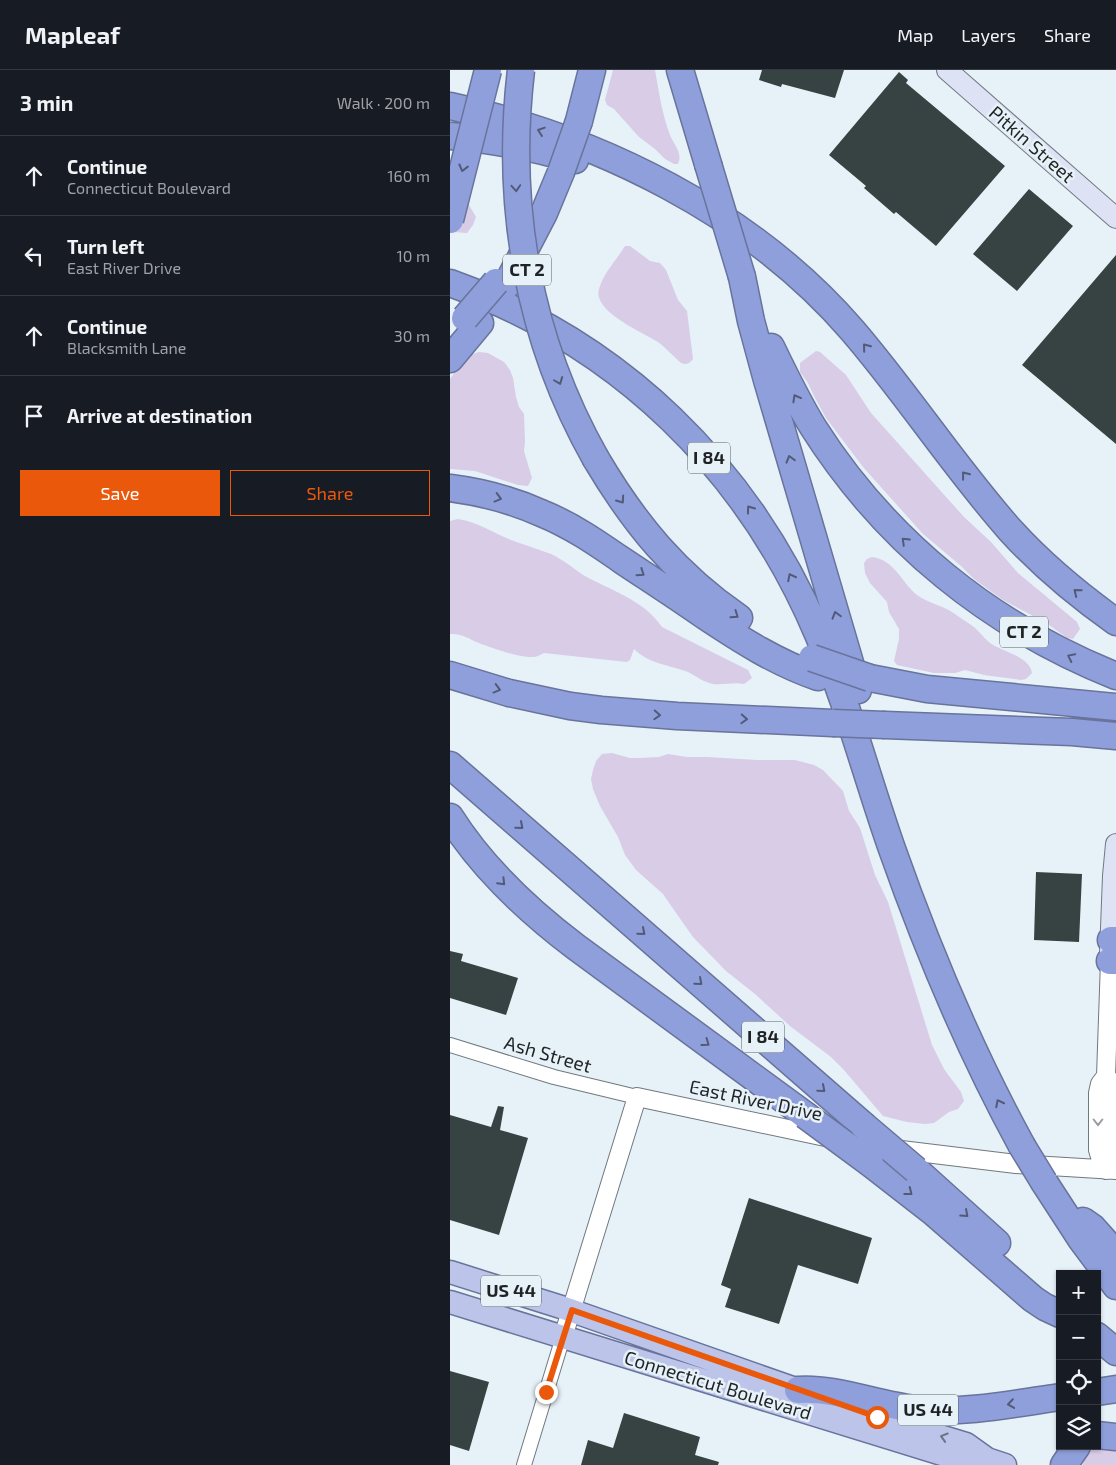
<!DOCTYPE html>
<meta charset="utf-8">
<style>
:root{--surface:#171b24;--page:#242831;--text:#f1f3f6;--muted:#9ea1a6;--line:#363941;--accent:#ea580c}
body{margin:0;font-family:"Exo 2",sans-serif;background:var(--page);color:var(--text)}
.controls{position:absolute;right:15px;bottom:15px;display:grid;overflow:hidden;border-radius:0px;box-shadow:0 1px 4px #0004}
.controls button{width:45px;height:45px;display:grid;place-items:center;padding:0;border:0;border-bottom:1px solid var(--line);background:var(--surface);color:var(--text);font:25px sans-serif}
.stop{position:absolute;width:15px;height:15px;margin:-11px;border:4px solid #ea580c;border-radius:50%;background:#fff}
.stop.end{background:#ea580c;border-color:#fff;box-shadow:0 1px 5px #0008}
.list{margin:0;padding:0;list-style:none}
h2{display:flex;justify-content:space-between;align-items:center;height:65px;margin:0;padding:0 20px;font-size:21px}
h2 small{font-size:16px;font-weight:400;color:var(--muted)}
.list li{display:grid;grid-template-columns:32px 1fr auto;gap:15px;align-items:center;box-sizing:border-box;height:80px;padding:0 20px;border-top:1px solid var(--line)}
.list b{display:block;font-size:19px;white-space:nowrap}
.list p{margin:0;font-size:16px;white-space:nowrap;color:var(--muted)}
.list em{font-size:16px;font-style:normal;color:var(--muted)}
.actions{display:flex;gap:10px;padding:15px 20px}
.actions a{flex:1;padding:11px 0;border:1px solid var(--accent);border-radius:0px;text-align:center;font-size:18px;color:var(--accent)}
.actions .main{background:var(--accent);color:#fff}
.icon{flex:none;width:28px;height:28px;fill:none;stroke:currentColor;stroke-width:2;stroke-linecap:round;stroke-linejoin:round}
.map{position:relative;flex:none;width:666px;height:1395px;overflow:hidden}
header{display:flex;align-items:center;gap:30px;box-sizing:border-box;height:70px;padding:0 25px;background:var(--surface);border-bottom:1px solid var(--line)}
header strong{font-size:24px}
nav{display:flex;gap:28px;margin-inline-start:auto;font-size:18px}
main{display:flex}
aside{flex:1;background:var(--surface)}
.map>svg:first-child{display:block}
.green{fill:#d8cce6}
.building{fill:#374243}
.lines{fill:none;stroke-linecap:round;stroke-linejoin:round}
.minor-casing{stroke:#70797f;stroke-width:16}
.tertiary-casing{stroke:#70797f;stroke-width:20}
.secondary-casing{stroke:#70797f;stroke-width:22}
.primary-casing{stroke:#68749b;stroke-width:25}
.motorway-casing{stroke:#68749b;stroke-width:29}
.minor{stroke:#fff;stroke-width:14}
.tertiary{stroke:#fff;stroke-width:18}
.secondary{stroke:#dde2f4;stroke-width:20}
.primary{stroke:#bcc5e9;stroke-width:22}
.motorway{stroke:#8f9fdb;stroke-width:26}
.motorway-bridge-casing{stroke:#68749b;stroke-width:29;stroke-linecap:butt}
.motorway-bridge{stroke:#8f9fdb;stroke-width:26}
.oneway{stroke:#515b77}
.oneway2{stroke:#9a9c9d}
.oneway3{stroke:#6e7487}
.route{stroke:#ea580c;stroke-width:6}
.labels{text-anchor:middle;stroke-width:5;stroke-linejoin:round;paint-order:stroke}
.shield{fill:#e7f1f8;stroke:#5b6164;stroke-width:1}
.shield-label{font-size:18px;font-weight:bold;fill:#1f2325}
.street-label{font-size:19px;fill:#1f2325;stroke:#e7f1f8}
</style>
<header>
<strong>Mapleaf</strong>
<nav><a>Map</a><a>Layers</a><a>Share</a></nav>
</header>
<main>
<aside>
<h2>3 min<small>Walk · 200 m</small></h2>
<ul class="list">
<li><svg class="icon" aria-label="ahead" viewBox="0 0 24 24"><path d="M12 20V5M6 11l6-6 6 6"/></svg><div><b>Continue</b><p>Connecticut Boulevard</p></div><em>160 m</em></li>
<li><svg class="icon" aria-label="left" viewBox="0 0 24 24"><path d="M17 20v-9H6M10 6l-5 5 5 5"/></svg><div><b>Turn left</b><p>East River Drive</p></div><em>10 m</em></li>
<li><svg class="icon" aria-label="ahead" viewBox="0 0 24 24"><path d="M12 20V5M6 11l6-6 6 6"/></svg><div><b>Continue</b><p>Blacksmith Lane</p></div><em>30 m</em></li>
<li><svg class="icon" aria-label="arrive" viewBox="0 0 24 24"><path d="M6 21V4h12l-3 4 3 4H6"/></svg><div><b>Arrive at destination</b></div></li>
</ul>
<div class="actions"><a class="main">Save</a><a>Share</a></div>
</aside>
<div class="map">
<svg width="666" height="1395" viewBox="0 0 666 1395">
<rect width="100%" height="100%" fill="#e7f1f8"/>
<!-- green -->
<path class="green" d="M163 0H205C209 22 212 44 220 65 224 75 233 83 228 94H224L215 89 205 79 189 67 164 39 157 35 155 30 156 26Z
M16 130 26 147 23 155 17 163 3 162Z
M175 176H180L200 191 210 193 216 200 228 230 237 241 243 289C239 294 236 295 231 293 223 286 216 278 208 272 192 262 142 241 149 219 154 202 166 191 175 176Z
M366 281 370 282 396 305 421 343 514 447 541 472 568 503 627 552 630 559 623 569 617 568 598 554 553 530 524 509 511 496 473 464 413 397 376 348 364 326 358 313 350 302V293Z
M29 282 38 283 54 292 60 300 63 308 66 327 69 337 74 344 75 372 74 381 82 408 78 416 68 415 25 401 0 399V309L13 291 20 285Z
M8 449C28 452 43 463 61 470 74 475 88 479 101 484 112 489 123 498 133 505 160 520 194 530 212 557L298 600 302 608 294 614C284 612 273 615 263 614 253 612 246 606 238 602 219 595 199 594 184 579L180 590 177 592 94 583C90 585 87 587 83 587 70 588 42 578 29 573 19 569 12 563 0 564V451Z
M422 487C445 490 451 512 467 525 478 533 491 535 502 542 509 547 517 552 524 557 532 564 537 573 547 577 558 583 580 588 582 603L576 609 571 610 534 605 515 600 505 603H484L447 595 444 591 449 569V559L439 542 437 532 420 513 415 503 414 493 417 489Z
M162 683 180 688H189L209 687 218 684 237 687H257L307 690H345L364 695 373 700 393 721 399 741 410 758 425 805 438 832 482 975 494 999 511 1022 514 1031 508 1039 499 1042 484 1053 475 1054 457 1052 433 1046 394 1000 381 987 340 956 305 924 276 901 243 867 224 840 213 824 186 800 175 785 168 767 150 736 143 719 141 709 143 700 146 691 152 684Z
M651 1376 666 1378V1395H633C635 1384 640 1379 651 1376Z"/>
<!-- building -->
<path class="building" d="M312 0H394L385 28 332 14 331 17 309 10Z
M449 2 458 10 456 13 555 96 486 176 446 142 444 144 414 118 416 116 379 85Z
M579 119 623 156 567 221 523 184Z
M666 185V374L572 295Z
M586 802 632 804 629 872 584 870Z
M0 881 13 884 11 891 68 908 56 945 0 928Z
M48 1036 54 1037 50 1060 78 1068 49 1165 0 1150V1045L41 1057Z
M299 1128 422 1168 408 1214 348 1195 329 1254 275 1237 281 1219 271 1215Z
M0 1301 39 1312 19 1381 0 1375Z
M174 1343 250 1367 245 1385 269 1392 268 1395H131L138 1370 163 1378Z"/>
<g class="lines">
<!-- minor casing -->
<g class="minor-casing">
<path id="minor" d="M0 975 104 1007 187 1027
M74 1395 113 1267"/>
</g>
<!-- tertiary casing -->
<g class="tertiary-casing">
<path id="tertiary" d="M443 1079 566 1094 666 1100
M656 1100 651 1090 648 1080V1023L650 1014 656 1006 660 891
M656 1100 663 1090 665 1080 666 1023 663 1014 656 1006
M113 1267 187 1027 380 1068"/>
</g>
<!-- secondary casing -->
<g class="secondary-casing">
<path id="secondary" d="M497 0 666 148
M660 884 663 806 666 774"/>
</g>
<!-- primary casing -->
<g class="primary-casing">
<path id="primary" d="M0 1202 111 1237 417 1344 516 1374 537 1389 555 1395
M0 1232 508 1389H537"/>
</g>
<!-- motorway casing -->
<g class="motorway-casing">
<path id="motorway" d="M230 0 258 94
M0 36C149 68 302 144 402 260 458 325 504 397 561 461 592 495 628 525 666 552
M129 51 142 0
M0 66C42 70 85 77 125 90
M292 207 301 251 317 310 408 620
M0 213C170 273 298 399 368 564 398 634 417 708 442 779 478 881 520 981 572 1076
M56 216 94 143 111 102
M321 277C334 304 347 331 363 357 436 472 541 556 666 606
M0 289 30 253
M146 389C185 455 226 504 289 548
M0 418C31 422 62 430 91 443 121 455 147 473 173 491 200 509 228 527 255 546 291 570 327 593 368 607
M0 605 59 623 120 636 151 640 227 646 383 653
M420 608 477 619 666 637
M435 655 622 662 666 666
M0 695 413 1055
M0 747C33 799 77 840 126 877L355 1045
M661 870H666
M660 891H666
M420 1093 483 1142 583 1229 595 1237 610 1244
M466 1100 547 1173
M594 1112 631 1169 666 1216
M633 1151 643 1158 666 1184
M647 1266 666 1282
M348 1320C384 1317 428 1335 465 1339 514 1344 562 1334 610 1327
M647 1322 666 1319
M647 1365 666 1367
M614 1395 627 1376"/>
</g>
<!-- minor -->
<use href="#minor" class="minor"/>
<!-- tertiary -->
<use href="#tertiary" class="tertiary"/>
<!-- secondary -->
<use href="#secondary" class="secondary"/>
<!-- primary -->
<use href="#primary" class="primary"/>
<!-- motorway -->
<use href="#motorway" class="motorway"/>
<!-- motorway-bridge casing -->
<g class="motorway-bridge-casing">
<path id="motorway-bridge" d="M71 0C55 136 78 269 146 389
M258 94 292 207
M111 102 129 51
M0 150 38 0
M15 248 46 212
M362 588 420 608
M383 653 435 655
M355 1045 420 1093
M413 1055 466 1100
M572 1076 594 1112"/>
</g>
<!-- motorway-bridge -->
<use href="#motorway-bridge" class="motorway-bridge"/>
</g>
<!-- one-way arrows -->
<defs><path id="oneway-chevron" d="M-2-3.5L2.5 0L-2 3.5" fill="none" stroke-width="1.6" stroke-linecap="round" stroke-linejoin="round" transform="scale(1.25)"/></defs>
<g class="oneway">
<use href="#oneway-chevron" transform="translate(91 61) rotate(-161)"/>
<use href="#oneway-chevron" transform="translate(13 98) rotate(104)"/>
<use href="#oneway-chevron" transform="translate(66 118) rotate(86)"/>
<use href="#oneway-chevron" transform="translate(416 277) rotate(-129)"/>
<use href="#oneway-chevron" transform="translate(109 311) rotate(69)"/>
<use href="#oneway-chevron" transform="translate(346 328) rotate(-119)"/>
<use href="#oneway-chevron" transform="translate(340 389) rotate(-106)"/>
<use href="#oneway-chevron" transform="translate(515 405) rotate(-128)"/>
<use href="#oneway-chevron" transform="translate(48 428) rotate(15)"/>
<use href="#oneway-chevron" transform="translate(171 430) rotate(55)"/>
<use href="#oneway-chevron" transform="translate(300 439) rotate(-126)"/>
<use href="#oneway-chevron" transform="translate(455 471) rotate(-136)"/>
<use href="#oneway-chevron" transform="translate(191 503) rotate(34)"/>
<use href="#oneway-chevron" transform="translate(341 507) rotate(-117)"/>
<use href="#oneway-chevron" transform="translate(627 522) rotate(-141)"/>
<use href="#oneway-chevron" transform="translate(285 545) rotate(35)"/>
<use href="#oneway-chevron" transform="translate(386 545) rotate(-106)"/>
<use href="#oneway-chevron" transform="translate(621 587) rotate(-154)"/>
<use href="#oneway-chevron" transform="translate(47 619) rotate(15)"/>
<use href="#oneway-chevron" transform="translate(207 645) rotate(3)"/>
<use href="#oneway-chevron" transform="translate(294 649) rotate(3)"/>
<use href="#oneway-chevron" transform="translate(70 756) rotate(41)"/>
<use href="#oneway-chevron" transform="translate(52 812) rotate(46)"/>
<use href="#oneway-chevron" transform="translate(192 862) rotate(41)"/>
<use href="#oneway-chevron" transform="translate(249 912) rotate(41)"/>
<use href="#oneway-chevron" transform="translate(256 973) rotate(36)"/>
<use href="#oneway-chevron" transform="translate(372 1019) rotate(41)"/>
<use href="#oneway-chevron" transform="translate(549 1033) rotate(-117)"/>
<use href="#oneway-chevron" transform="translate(459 1122) rotate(38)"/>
<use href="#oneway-chevron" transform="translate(515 1144) rotate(42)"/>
<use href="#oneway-chevron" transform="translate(561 1334) rotate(172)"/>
</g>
<use class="oneway2" href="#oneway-chevron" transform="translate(648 1052) rotate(90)"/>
<use class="oneway3" href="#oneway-chevron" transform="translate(494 1367) rotate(-163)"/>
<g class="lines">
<!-- route -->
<path class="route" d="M96 1322 122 1240 427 1347"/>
</g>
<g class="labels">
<!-- shield labels -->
<g class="shield">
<rect x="53" y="184.5" width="48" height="31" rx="4"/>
<rect x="238" y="372.5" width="42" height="31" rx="4"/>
<rect x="550" y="546.5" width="48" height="31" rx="4"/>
<rect x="292" y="951.5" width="42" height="31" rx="4"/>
<rect x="31" y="1205.5" width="60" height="31" rx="4"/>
<rect x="448" y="1324.5" width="60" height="31" rx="4"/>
</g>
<g class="shield-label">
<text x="77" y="206">CT 2</text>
<text x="259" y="394">I 84</text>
<text x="574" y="568">CT 2</text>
<text x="313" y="973">I 84</text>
<text x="61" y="1227">US 44</text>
<text x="478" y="1346">US 44</text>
</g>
<!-- street labels -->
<g class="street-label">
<text transform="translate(582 74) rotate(41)" y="7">Pitkin Street</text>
<text transform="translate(98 984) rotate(16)" y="7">Ash Street</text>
<text transform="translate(306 1030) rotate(12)" y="7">East River Drive</text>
<text transform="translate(268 1315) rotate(17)" y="7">Connecticut Boulevard</text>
</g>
</g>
</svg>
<div class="controls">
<button>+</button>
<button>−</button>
<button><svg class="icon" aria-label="locate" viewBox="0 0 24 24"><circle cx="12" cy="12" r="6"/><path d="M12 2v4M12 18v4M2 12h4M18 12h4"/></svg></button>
<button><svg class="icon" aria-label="layers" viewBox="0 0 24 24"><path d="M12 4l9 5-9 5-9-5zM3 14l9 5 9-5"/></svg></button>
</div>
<div class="stop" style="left:427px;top:1347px"></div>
<div class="stop end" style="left:96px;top:1322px"></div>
</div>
</main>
